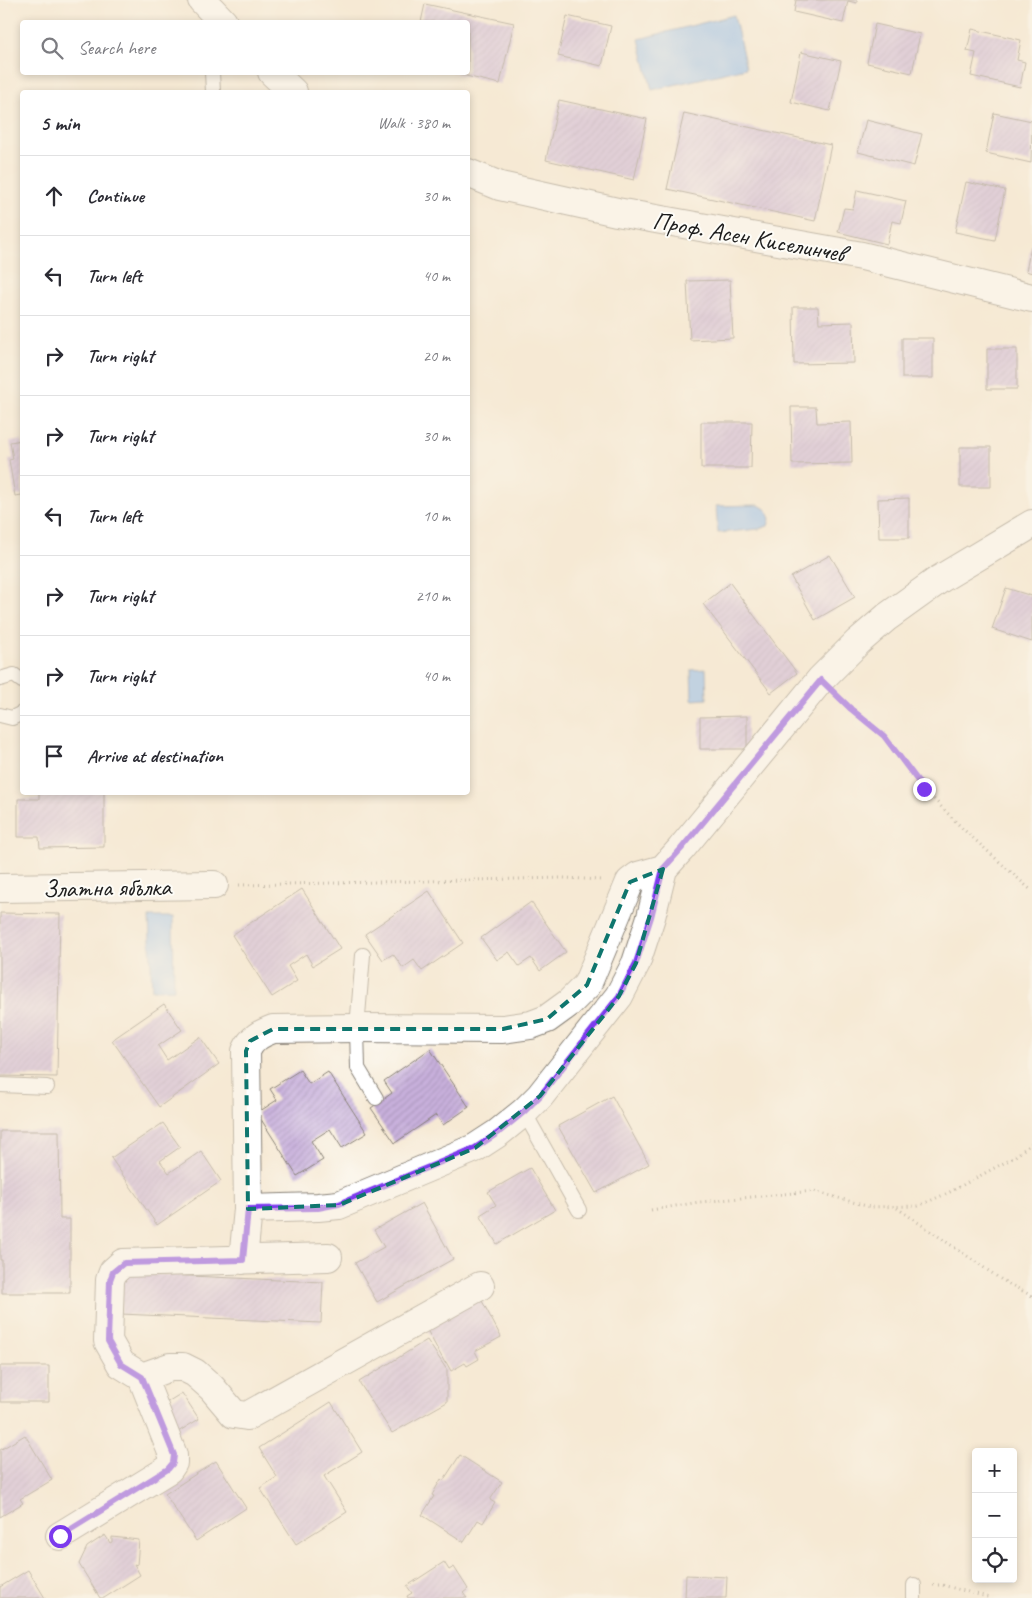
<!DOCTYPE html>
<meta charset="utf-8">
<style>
:root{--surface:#fff;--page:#f2f2f3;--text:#2b2b33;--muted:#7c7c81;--line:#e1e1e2}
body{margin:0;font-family:Caveat,sans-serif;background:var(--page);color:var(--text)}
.controls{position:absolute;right:15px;bottom:15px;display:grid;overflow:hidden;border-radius:5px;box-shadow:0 2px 8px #0003}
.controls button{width:45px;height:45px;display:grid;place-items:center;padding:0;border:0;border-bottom:1px solid var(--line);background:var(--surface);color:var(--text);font:25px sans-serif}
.stop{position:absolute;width:15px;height:15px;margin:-11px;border:4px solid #7c3aed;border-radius:50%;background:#fff}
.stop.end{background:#7c3aed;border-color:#fff;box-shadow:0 1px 5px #0008}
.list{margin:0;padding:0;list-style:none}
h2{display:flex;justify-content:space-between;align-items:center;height:65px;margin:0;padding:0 20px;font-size:21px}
h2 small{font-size:16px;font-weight:400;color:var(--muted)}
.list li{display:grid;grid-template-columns:32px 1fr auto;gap:15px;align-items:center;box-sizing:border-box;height:80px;padding:0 20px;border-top:1px solid var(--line)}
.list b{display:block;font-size:19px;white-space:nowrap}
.list em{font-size:16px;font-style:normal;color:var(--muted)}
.icon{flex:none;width:28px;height:28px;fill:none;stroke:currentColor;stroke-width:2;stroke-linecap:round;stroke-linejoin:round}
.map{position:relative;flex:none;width:1032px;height:1598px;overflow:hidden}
.search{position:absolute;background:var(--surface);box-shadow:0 2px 8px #0003;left:20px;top:20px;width:450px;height:55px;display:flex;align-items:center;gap:12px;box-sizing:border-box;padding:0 18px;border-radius:5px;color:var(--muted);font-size:19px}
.panel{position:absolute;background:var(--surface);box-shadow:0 2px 8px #0003;left:20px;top:90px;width:450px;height:705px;border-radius:5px}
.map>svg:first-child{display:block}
.water{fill:#83b6f0;stroke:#506986}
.building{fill:url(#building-hatch)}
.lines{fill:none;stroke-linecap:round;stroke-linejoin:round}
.lane-casing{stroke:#898278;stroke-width:16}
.street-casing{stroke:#898278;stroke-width:30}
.path{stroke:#898278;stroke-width:3;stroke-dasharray:1 4;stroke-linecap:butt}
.lane{stroke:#fff;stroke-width:14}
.street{stroke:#fff;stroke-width:28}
.route{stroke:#7c3aed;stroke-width:6}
.marked{fill:none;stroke:#0f766e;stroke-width:4;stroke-dasharray:10 6;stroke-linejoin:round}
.labels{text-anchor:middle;stroke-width:4;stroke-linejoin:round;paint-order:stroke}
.street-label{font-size:25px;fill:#1c1c1c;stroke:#fdfcf7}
</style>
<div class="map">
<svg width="1032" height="1598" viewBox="0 0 1032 1598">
<defs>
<pattern id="building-hatch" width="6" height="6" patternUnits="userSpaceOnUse" patternTransform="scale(1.25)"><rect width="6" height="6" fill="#c8b0dc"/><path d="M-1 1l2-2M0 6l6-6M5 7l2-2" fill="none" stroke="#ab97bc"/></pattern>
</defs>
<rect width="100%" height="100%" fill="#fdfcf7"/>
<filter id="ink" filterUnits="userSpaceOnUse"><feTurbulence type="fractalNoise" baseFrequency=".02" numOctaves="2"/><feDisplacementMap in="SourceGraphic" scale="10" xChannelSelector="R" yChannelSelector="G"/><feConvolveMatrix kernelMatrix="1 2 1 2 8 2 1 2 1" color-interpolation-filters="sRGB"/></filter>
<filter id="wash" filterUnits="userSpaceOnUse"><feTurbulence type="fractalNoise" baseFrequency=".0096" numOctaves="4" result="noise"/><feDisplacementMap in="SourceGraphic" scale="20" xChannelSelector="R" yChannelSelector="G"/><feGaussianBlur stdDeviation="1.12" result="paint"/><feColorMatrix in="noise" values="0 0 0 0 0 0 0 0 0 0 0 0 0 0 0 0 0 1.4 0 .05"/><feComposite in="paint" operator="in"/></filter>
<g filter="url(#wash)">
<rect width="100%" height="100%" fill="#f6e9d4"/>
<!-- water -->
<path class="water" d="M734 15 746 68 652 90 639 39Z
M759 505 767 510 770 519 768 526 759 529 718 533 716 506Z
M706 669 707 699 692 700 691 670Z
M149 917H173L174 989 152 990Z"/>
<g id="blocks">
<!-- building -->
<path class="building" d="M796 0H857V3L848 1 843 23 794 12Z
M425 4 514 23 500 84 453 73 468 72V22H421Z
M567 16 611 26 602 66 558 56Z
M875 24 920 34 912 73 867 63Z
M972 29 1021 40 1017 60 1025 62 1020 87 971 76 976 53 967 51Z
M801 52 841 61 830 111 791 102Z
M559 100 647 119 634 180 546 160Z
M684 113 831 145 815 221 667 189Z
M994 113 1032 121 1031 163 986 153Z
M866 120 922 134 914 166 858 152Z
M966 182 1005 190 995 240 955 232Z
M857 190 906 201 901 223 892 221 887 244 838 232 844 208 853 209Z
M1031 246H1032V273L1026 271Z
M730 280 733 338 690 340 687 281Z
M793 307H818L819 323 853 322 854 363 794 364Z
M902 338H933V378H902Z
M987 349H1017V389H987Z
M791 407H816L817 423 851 422 852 463 792 464Z
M701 422H752L751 468H701Z
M22 440V495L15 496 9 460 13 459 10 442Z
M960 447H991V487H960Z
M909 498V538H879L878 499Z
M830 555 855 597 815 620 791 577Z
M730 583 797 673 771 693 703 604Z
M1006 588 1032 596V642L992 629Z
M747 716V749H700V717Z
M39 792H104V847L40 848 39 837H18V799H39Z
M302 889 340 949 313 966 306 954 288 966 297 981 272 997 232 935Z
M429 891 463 943 422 971 414 960 403 968 393 954 383 960 365 934Z
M531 902 566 952 540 971 531 958 519 966 509 952 497 960 481 938Z
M0 913 60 914 57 1077 0 1076Z
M164 1004 182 1030 158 1046 167 1060 200 1037 219 1064 159 1107 112 1040Z
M430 1049 469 1107 443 1125 436 1115 395 1143 371 1108 392 1093 384 1081Z
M300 1070 309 1084 328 1072 367 1133 342 1148 330 1129 311 1141 323 1160 297 1176 257 1113 277 1100 270 1089Z
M612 1096 649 1164 596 1193 558 1126Z
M163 1123 180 1147 160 1161 169 1173 201 1151 221 1181 157 1225 111 1158Z
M0 1131H59L60 1219H70V1293H2V1260H0Z
M530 1168 555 1210 497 1244 480 1215 496 1205 488 1192Z
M422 1203 453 1259 377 1302 355 1263 384 1247 374 1230Z
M123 1273 323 1282 321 1323 121 1314Z
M480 1297 501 1337 475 1351 479 1359 467 1366 465 1363 451 1371 446 1362 445 1363 427 1330Z
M427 1340 447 1370V1402L392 1433 359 1382Z
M0 1366H49V1402H0Z
M182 1393 199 1419 173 1435 156 1409Z
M331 1402 362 1452 324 1476 347 1512 296 1544 260 1488 277 1477 259 1448Z
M25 1435 52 1480 20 1499 23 1503 0 1517V1450Z
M460 1455 502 1482 490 1500 495 1503 483 1523 478 1520 464 1542 422 1515 434 1496 432 1495 441 1479 443 1481Z
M216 1461 246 1508 196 1541 165 1494Z
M105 1535 110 1543 112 1542V1537L139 1540 137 1565 134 1564 140 1575 104 1598H100L79 1564 87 1547Z
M444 1562 449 1570 454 1567 468 1589 463 1593 467 1598H408L407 1596 412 1593 407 1586Z
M28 1570 45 1598H0V1587Z
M686 1575 727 1577 726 1598H685Z"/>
</g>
</g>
<g filter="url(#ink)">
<use href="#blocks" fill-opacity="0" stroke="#898278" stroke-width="1"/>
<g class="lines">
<!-- lane casing -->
<g class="lane-casing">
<path id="lane" d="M212 72 213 92
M0 679 14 675 22 681
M0 715 12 718 22 713
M363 955 357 1028 358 1068 376 1098
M0 1085 47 1087
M524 1112 579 1210
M914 1598V1585"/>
</g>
<!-- street casing -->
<g class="street-casing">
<path id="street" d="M202 0 223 22
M272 72 293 92
M468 173 500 186 617 212 862 256 1032 298
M663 869 638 876 630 882 587 985 569 1003 547 1019 531 1025 503 1029 357 1028 273 1029C260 1034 252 1038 246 1051L248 1209 318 1207 339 1205 475 1148 498 1133 524 1112 540 1096 619 996 636 963 651 917 663 869 681 849 821 679 858 642 887 617 940 579 1032 524
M0 888 214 885
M243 1260 248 1209
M142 1377 170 1367H183L195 1373 212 1388 234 1414 247 1416 480 1286
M60 1536 169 1469 173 1463V1455L142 1377 121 1364 108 1341 110 1280 113 1272 123 1263 328 1257"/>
</g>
<!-- path -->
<path class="path" d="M839 697 884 736 924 789 963 829 1032 891
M239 885 563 878 602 880
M897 1208 1002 1280 1032 1296
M651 1210 700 1202 814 1191 870 1207 918 1206 948 1193 1013 1158 1032 1143
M933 1585H942L991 1598"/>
<!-- lane -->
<use href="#lane" class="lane"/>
<!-- street -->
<use href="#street" class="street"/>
</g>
</g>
<g class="lines" filter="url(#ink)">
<!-- route -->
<path class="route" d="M60 1536 168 1469 173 1463 174 1455 142 1377 121 1364 108 1341 110 1280 113 1272 124 1263 243 1260 248 1209 318 1208 339 1204 475 1148 498 1133 524 1112 540 1096 619 996 636 963 651 917 663 869 681 849 821 680 851 709 884 736 924 789"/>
</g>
<!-- marked area -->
<path d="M0 0H1032V1598H0ZM663 869 636 963 619 996 540 1096 475 1148 339 1205 248 1209 246 1051 250 1041 273 1029H503L547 1019 587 985 630 882Z" fill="#f6e9d4" fill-opacity=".55" fill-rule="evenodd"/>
<path class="marked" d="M663 869 636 963 619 996 540 1096 475 1148 339 1205 248 1209 246 1051 250 1041 273 1029H503L547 1019 587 985 630 882Z"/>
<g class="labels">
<!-- street labels -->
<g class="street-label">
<text transform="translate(749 236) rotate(10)" y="9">Проф. Асен Киселинчев</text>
<text transform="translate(107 887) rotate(-1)" y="9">Златна ябълка</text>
</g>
</g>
</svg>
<div class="controls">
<button>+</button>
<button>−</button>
<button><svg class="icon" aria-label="locate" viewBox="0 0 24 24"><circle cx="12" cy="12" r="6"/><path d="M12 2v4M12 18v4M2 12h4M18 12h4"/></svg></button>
</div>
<div class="stop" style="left:60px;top:1536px"></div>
<div class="stop end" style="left:924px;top:789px"></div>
<div class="search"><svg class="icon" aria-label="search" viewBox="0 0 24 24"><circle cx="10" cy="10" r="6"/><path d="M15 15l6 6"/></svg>Search here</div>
<section class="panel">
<h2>5 min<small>Walk · 380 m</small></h2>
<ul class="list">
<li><svg class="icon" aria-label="ahead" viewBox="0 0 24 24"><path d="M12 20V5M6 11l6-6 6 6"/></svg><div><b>Continue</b></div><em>30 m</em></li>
<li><svg class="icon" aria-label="left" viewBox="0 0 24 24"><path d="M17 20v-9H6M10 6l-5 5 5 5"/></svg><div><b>Turn left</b></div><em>40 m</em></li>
<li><svg class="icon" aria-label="right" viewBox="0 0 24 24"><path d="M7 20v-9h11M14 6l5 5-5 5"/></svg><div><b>Turn right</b></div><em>20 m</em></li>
<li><svg class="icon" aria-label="right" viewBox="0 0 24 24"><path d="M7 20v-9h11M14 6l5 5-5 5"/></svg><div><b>Turn right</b></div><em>30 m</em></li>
<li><svg class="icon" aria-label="left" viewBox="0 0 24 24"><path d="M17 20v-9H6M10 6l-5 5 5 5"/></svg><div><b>Turn left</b></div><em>10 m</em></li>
<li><svg class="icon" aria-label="right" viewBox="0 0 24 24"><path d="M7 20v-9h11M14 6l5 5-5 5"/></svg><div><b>Turn right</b></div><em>210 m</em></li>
<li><svg class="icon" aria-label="right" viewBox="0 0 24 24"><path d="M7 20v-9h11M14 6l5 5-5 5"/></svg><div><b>Turn right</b></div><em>40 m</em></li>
<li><svg class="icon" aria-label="arrive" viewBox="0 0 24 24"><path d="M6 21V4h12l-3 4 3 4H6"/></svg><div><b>Arrive at destination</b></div></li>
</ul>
</section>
</div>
